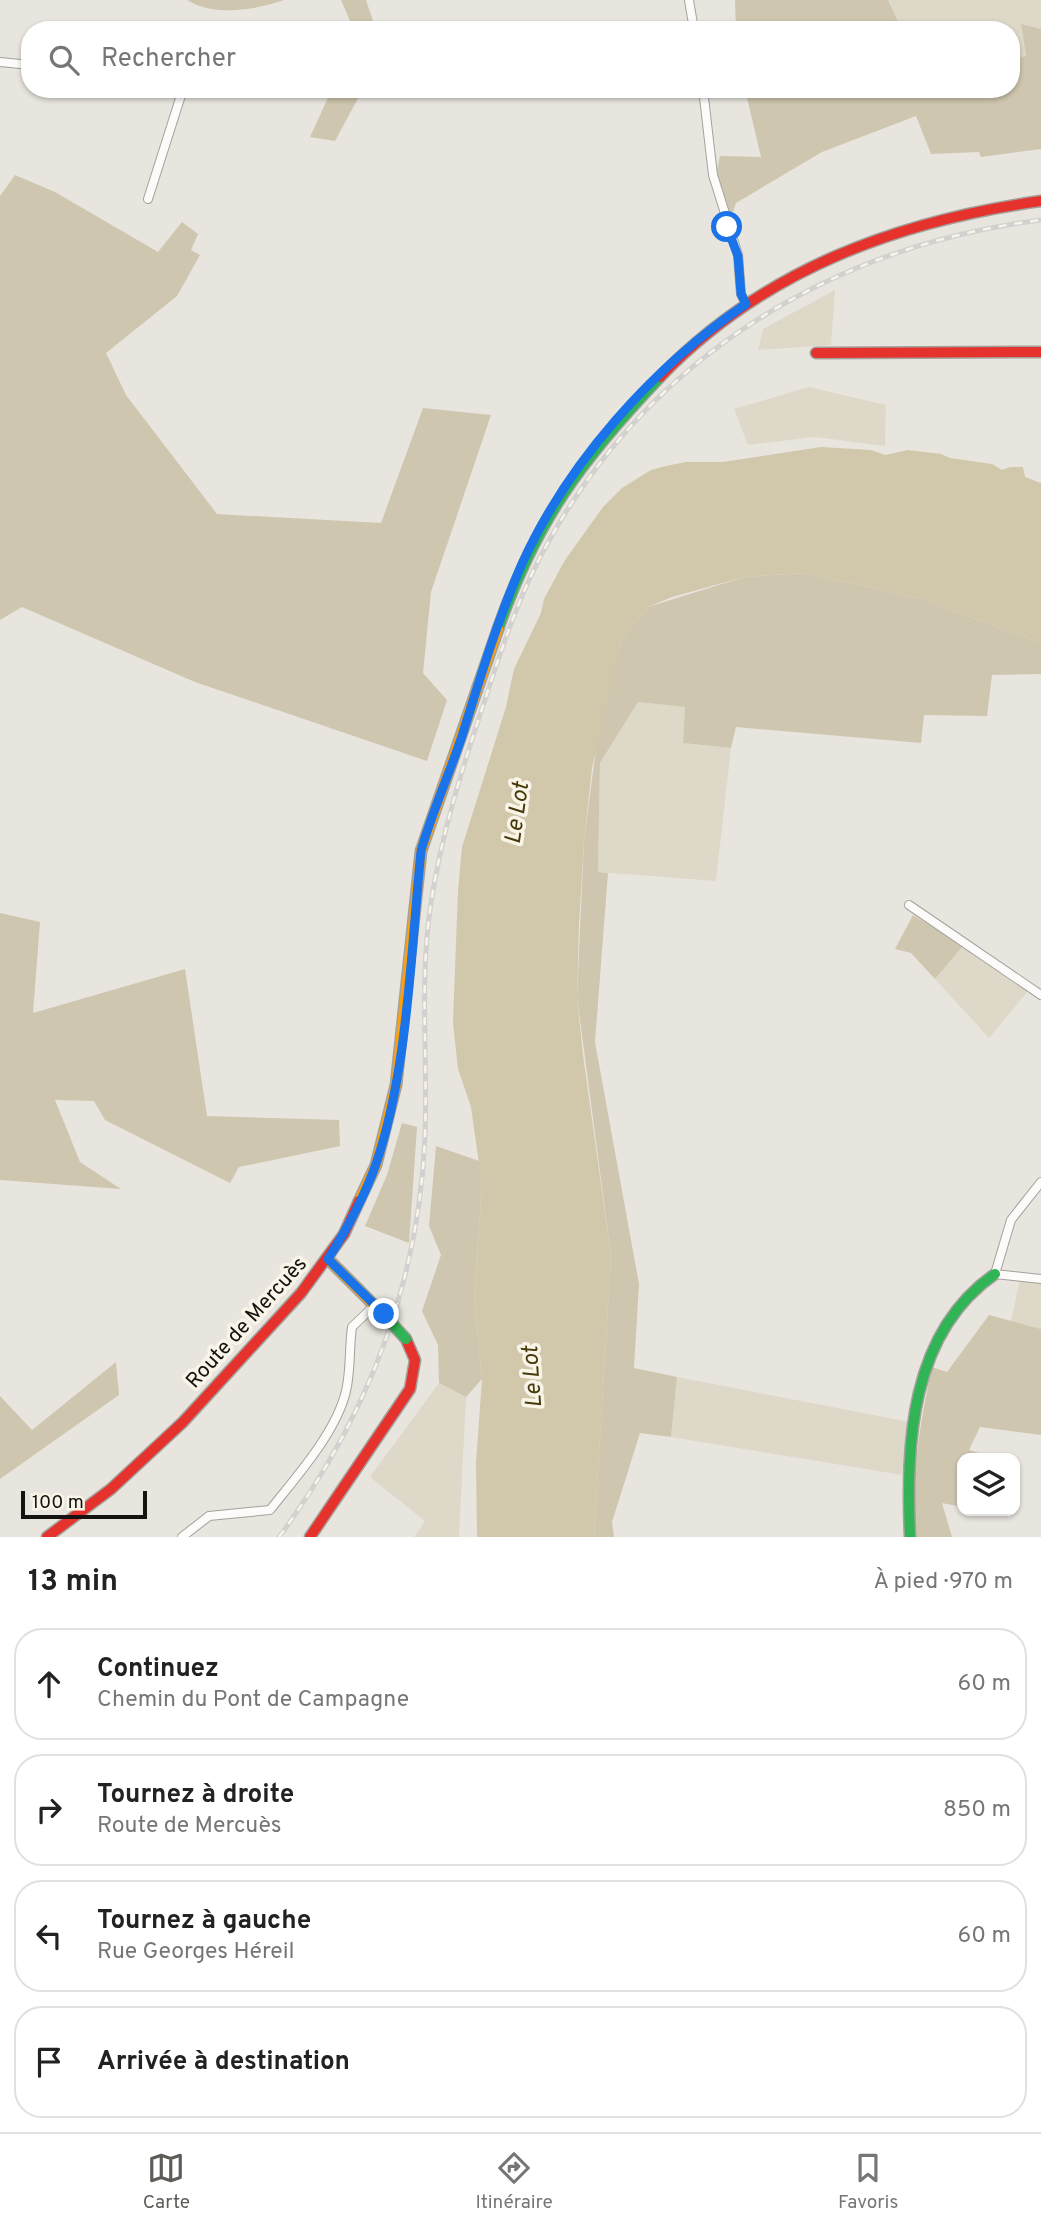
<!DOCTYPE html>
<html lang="fr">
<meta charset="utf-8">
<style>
:root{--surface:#fff;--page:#f2f2f2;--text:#222;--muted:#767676;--line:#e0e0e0;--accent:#5f5c57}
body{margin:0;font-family:Overpass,sans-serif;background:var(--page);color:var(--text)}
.controls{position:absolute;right:21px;bottom:21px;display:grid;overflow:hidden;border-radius:14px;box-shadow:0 2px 5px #0004}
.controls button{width:63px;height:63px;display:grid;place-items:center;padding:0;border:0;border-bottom:2px solid var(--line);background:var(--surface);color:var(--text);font:35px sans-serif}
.scale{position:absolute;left:21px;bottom:18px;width:126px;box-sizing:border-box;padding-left:7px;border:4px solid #15130f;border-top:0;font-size:19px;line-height:24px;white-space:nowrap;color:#15130f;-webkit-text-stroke:5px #f9f4e8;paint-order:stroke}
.stop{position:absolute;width:21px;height:21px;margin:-16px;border:5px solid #1a73e8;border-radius:50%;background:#fff}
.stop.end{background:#1a73e8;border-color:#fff;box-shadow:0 2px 7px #0008}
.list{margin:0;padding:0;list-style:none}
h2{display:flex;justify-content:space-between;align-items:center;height:91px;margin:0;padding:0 28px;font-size:30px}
h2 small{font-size:23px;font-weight:400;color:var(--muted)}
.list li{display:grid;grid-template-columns:46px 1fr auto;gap:21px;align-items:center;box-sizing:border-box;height:112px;margin:0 14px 14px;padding:0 14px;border:2px solid var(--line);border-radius:28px}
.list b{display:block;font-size:26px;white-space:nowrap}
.list p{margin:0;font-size:23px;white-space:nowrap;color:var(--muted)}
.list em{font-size:23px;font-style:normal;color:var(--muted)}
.icon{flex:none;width:38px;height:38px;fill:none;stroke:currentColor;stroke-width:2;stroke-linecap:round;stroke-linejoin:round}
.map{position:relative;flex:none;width:1041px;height:1537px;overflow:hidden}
.search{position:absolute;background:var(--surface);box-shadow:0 2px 5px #0004;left:21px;right:21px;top:21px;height:77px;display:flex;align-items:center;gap:18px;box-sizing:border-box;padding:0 24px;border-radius:28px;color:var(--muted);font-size:26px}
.sheet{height:595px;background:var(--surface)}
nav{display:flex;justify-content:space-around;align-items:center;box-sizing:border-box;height:98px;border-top:2px solid var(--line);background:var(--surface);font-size:19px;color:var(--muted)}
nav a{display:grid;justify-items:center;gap:4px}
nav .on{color:var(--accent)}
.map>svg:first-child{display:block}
.green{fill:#ded8c9}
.forest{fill:#cfc6af}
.water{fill:#d1c7ab}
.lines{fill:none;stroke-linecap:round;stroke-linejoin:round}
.street-casing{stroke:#a3a19c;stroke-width:10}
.fast-casing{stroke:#a3a19c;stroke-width:13}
.slow-casing{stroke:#a3a19c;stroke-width:13}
.jam-casing{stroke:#a3a19c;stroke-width:13}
.street{stroke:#fcfbfa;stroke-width:8}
.fast{stroke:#30b455;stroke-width:10}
.slow{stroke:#ff9f0a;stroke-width:10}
.jam{stroke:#e5322d;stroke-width:10}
.rail-casing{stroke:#d2d1d0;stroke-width:5}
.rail{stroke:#f9f4e8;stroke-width:2.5;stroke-dasharray:8;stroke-linecap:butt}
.fast-bridge-casing{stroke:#a3a19c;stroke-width:13;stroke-linecap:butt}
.fast-bridge{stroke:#30b455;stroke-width:10}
.route{stroke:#1a73e8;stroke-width:9}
.labels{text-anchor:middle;stroke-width:7;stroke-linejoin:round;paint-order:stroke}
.street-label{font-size:21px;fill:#15130f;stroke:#f9f4e8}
.water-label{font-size:23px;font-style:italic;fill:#463808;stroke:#f9f4e8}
</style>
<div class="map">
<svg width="1041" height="1537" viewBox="0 0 1041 1537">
<rect width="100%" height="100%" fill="#e8e5de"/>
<!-- green -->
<path class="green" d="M888 0H1041V29L1021 25 1026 57 1011 60V30H902Z
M835 290 831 345 758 350 763 329Z
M809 387 886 405 885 446 815 437 748 445 734 409Z
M638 702 685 707 683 743 731 748 716 881 598 872 600 763Z
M963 946 1028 991 989 1038 935 979Z
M1020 1279 1041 1283V1329L1011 1321Z
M677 1377 910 1422 902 1475 671 1437Z
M439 1383 466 1397 459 1537H414L425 1521 370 1477Z"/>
<!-- forest -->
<path class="forest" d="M187 0H284C256 10 213 17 187 0Z
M341 0H366L376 30H354Z
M735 0H888L902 30H736Z
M1021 24 1041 29V149L981 157 979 152 931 154 916 116 822 152 736 203 730 221 717 170 720 156 761 157 745 89H1011V60L1026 56Z
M332 89H363L335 141 310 137Z
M15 175 55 192 158 252 182 222 198 234 191 250 200 255 177 296 106 353 126 395 217 514 381 523 423 408 491 415 431 592 423 673 447 700 427 761 195 682 22 607 0 620V196Z
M805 573 922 599 1041 643V674L992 675 987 716 924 715 921 743 736 727 731 748 683 743 685 707 638 702 600 763 598 872 608 873 595 1042 639 1284 634 1368 677 1377 671 1437 640 1433 612 1522 614 1537H594L611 1256 577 997 584 840 599 726 621 640 648 607 744 577Z
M0 913 40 922 33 1013 185 969 207 1116 339 1120 340 1146 239 1167 230 1183 105 1120 94 1101 55 1100 80 1162 121 1189 0 1180Z
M913 915 963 946 935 979 911 953 895 949Z
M402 1123 417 1127 409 1243 365 1226 387 1175Z
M436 1146 479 1161 482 1185 474 1297 482 1379 466 1397 439 1383 438 1345 422 1311 441 1255 429 1226Z
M989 1315 1041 1329V1435L980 1427 969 1450 995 1458H962V1507L942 1503 952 1537H915C910 1479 920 1424 932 1367L947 1372Z
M116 1362 119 1395 0 1479V1396L32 1430Z"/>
<!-- water -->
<path class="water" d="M821 447 871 450 885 455 908 450 941 454 950 458 992 464 1002 470 1010 467H1023L1025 477 1041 483V643L922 599 805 573 744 577 672 597 648 607 621 640 592 768 584 840 579 925 577 997 583 1055 611 1256 594 1537H477L476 1463 482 1379 474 1297 482 1185 471 1107 458 1069 453 1023 458 890 462 847 506 707 514 669 541 613 544 599 565 560 603 507 622 488 651 470 666 466 686 462H723Z"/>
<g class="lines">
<!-- street casing -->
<g class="street-casing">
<path id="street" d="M689 0 694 30
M0 62 30 65
M703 89 713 175 738 255 741 294 746 304
M148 199 183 89
M909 905 1041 995
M1041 1182 1011 1220 995 1274 1041 1279
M182 1537 209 1516 270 1510C296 1477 336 1433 346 1391 351 1370 349 1348 352 1327L375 1305"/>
</g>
<!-- fast casing -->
<g class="fast-casing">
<path id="fast" d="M498 629C536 520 582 459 660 377
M910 1537C906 1443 910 1333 995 1274"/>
</g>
<!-- slow casing -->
<g class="slow-casing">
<path id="slow" d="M359 1201 376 1165 396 1085 421 851 498 629
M328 1259 384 1315"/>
</g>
<!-- jam casing -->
<g class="jam-casing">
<path id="jam" d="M816 353 1041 352
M660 377C763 270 897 221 1041 201
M47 1537 111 1489 183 1422 301 1293 344 1234 359 1201
M310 1537 410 1389 415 1360 406 1339"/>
</g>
<!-- street -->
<use href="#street" class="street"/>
<!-- fast -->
<use href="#fast" class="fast"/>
<!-- slow -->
<use href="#slow" class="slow"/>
<!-- jam -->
<use href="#jam" class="jam"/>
<!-- rail casing -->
<g class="rail-casing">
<path id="rail" d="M279 1537C367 1418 419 1284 425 1136 428 1058 419 980 431 903 441 837 461 772 482 709 501 651 519 593 550 539 653 355 834 246 1041 220"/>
</g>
<!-- rail -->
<use href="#rail" class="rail"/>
<!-- fast-bridge casing -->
<g class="fast-bridge-casing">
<path id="fast-bridge" d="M384 1315 406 1339"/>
</g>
<!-- fast-bridge -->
<use href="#fast-bridge" class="fast-bridge"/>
</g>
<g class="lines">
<!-- route -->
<path class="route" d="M384 1314 328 1259C347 1229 364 1198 376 1164 408 1071 411 949 421 851 432 812 449 775 462 736 480 679 497 621 521 566 567 463 653 367 746 304L741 294 738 256 727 227"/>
</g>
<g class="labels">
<!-- street labels -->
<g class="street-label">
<text transform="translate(246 1322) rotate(-48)" y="7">Route de Mercuès</text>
</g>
<!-- water labels -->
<g class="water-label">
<text transform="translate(516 813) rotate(-82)" y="8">Le Lot</text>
<text transform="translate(531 1377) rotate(-94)" y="8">Le Lot</text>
</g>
</g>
</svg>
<div class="controls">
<button><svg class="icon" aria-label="layers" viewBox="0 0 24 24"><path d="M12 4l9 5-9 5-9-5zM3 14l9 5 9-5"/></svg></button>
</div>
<div class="scale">100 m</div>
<div class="stop" style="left:727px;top:227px"></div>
<div class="stop end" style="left:384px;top:1314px"></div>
<div class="search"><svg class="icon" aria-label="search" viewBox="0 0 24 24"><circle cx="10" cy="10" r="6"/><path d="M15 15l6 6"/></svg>Rechercher</div>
</div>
<section class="sheet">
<h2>13 min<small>À pied · 970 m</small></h2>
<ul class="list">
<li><svg class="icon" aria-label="ahead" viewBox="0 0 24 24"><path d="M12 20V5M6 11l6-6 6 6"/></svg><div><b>Continuez</b><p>Chemin du Pont de Campagne</p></div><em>60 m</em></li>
<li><svg class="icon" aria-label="right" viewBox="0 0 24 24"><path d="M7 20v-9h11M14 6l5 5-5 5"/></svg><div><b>Tournez à droite</b><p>Route de Mercuès</p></div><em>850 m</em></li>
<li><svg class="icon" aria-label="left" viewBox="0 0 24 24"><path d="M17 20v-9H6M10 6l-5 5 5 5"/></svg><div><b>Tournez à gauche</b><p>Rue Georges Héreil</p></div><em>60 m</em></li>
<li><svg class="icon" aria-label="arrive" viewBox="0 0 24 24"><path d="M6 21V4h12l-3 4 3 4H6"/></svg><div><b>Arrivée à destination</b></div></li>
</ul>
</section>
<nav>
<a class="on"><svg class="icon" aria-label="map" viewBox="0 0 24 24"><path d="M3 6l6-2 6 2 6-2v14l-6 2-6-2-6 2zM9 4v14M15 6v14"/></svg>Carte</a>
<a><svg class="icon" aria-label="directions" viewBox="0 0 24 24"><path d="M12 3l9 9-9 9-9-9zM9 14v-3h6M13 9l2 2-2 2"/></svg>Itinéraire</a>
<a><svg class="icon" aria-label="saved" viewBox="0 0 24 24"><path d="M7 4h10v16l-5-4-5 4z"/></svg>Favoris</a>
</nav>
